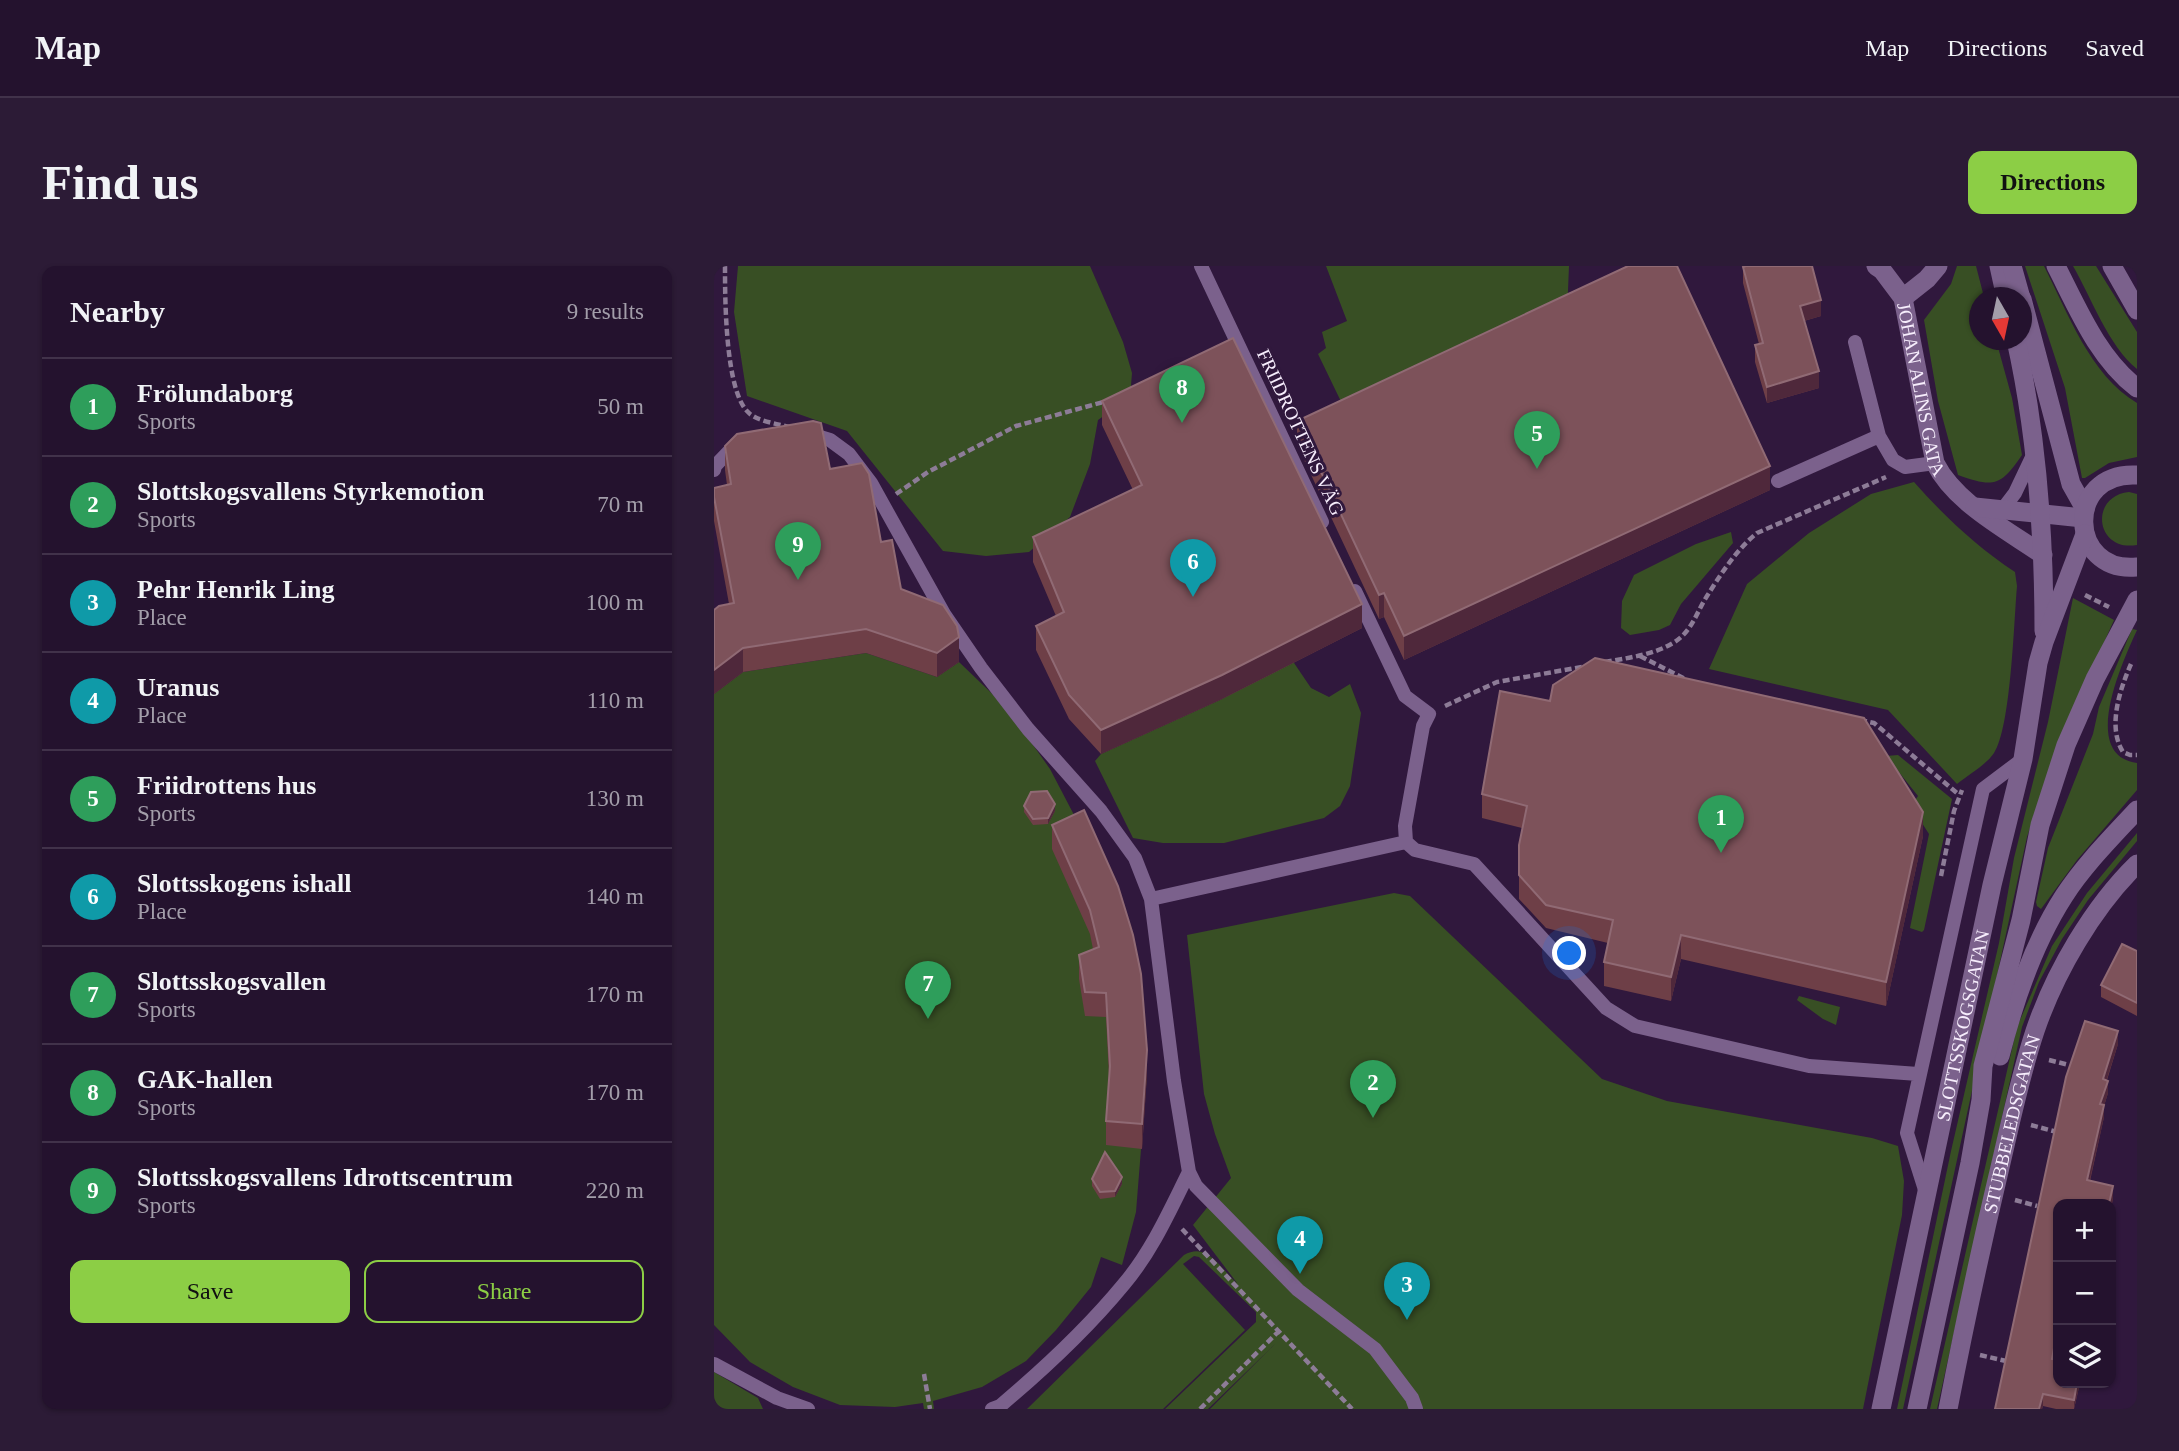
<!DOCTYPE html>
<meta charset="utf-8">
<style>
:root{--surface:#24122e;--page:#2c1b36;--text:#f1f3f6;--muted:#a39eaa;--line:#41324a;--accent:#8cce45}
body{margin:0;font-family:"Times New Roman",serif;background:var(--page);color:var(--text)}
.controls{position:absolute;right:21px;bottom:21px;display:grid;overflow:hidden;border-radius:14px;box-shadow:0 2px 5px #0004}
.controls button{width:63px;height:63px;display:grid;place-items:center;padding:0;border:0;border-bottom:2px solid var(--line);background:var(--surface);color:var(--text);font:35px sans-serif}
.compass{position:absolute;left:1255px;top:21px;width:63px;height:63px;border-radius:50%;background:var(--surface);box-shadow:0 2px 5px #0004;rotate:171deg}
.you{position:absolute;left:856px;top:688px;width:24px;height:24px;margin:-18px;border:5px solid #fff;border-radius:50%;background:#1a73e8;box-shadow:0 0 0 10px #1a73e833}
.badge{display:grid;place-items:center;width:46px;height:46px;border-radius:50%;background:var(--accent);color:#fff;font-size:23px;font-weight:700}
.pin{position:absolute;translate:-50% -58px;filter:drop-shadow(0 2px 4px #0008)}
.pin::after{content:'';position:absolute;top:37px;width:24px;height:21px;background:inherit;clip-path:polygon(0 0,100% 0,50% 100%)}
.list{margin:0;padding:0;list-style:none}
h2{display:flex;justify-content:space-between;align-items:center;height:91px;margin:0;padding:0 28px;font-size:30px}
h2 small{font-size:23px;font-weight:400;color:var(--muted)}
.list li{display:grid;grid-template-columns:46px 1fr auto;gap:21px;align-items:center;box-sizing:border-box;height:98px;padding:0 28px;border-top:2px solid var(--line)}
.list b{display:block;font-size:26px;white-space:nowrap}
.list p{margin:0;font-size:23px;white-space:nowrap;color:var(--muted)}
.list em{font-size:23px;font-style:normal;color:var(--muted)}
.actions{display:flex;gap:14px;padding:21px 28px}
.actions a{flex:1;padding:16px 0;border:2px solid var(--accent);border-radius:14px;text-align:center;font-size:24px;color:var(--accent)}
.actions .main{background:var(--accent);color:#111}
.icon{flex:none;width:38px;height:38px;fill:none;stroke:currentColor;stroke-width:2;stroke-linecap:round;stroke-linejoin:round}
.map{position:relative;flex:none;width:1423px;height:1143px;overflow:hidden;border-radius:14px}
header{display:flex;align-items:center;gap:42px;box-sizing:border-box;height:98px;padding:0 35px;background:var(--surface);border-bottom:2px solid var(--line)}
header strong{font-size:33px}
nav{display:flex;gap:38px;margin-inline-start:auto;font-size:24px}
.intro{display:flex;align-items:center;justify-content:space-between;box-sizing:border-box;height:168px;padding:0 42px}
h1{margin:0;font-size:49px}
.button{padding:18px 32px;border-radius:14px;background:var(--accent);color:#111;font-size:24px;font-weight:700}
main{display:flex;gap:42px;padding:0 42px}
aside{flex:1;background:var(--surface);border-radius:14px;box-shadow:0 2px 5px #0004}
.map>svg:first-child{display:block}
.green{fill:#384f24}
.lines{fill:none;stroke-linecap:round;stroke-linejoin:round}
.path{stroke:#8d7c97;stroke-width:4.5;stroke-dasharray:7 3.5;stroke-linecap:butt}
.service{stroke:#7b618c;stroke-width:14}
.minor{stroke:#7b618c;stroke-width:19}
.secondary{stroke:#7b618c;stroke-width:19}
.wall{fill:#6e3f47}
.shaded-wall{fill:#4f283b}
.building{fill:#7d525a;stroke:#906a74;stroke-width:2}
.labels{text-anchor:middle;stroke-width:6;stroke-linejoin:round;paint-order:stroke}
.street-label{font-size:19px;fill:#f6edfc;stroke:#30183d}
</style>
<header>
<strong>Map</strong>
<nav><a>Map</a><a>Directions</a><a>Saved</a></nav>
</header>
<div class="intro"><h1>Find us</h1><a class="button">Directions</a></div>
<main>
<aside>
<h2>Nearby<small>9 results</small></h2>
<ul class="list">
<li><span class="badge" style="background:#2e9e5b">1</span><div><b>Frölundaborg</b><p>Sports</p></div><em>50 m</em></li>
<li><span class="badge" style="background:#2e9e5b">2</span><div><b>Slottskogsvallens Styrkemotion</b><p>Sports</p></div><em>70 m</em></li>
<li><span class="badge" style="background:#0f9aa8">3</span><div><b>Pehr Henrik Ling</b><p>Place</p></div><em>100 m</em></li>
<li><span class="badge" style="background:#0f9aa8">4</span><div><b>Uranus</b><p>Place</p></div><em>110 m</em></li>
<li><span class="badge" style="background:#2e9e5b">5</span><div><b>Friidrottens hus</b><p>Sports</p></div><em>130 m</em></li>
<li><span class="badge" style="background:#0f9aa8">6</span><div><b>Slottsskogens ishall</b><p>Place</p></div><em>140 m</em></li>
<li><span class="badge" style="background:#2e9e5b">7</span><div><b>Slottsskogsvallen</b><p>Sports</p></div><em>170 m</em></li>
<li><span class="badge" style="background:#2e9e5b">8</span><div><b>GAK-hallen</b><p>Sports</p></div><em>170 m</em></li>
<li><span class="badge" style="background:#2e9e5b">9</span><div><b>Slottsskogsvallens Idrottscentrum</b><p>Sports</p></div><em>220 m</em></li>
</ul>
<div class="actions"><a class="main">Save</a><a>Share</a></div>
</aside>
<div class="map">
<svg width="1423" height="1143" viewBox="0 0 1423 1143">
<rect width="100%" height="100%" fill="#30183d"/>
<!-- green -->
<path class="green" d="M24 0H376L409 76 418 107 416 131 384 154 376 198 356 251 315 286 272 290 229 285 133 165 33 130 20 46Z
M612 0H855L853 49 634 150 604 88 612 82 608 66 633 55Z
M1243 0H1262L1270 31 1266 32V74H1282L1298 132 1308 189C1287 220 1280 222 1244 209L1224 135 1210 54 1237 18Z
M1311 0H1330C1354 47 1376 109 1423 137V191L1395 197 1371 212H1368L1351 122Z
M1359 0H1382L1423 66V103C1395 81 1377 31 1359 0Z
M1200 216C1230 250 1263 281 1301 306L1303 320C1300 354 1297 462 1280 487 1272 499 1254 509 1243 518L1174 444 995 403 1033 318 1095 267 1157 228Z
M1415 226 1423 228V279C1381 286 1375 230 1415 226Z
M1017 266 1019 277 967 338 956 359 945 364 916 369 907 362 908 335 920 309 982 278Z
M1359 332 1400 354 1339 491 1313 571 1189 1143H1183L1237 885 1285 677 1300 592 1334 456Z
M1418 363 1423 364C1409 395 1365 489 1423 497V524L1363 594 1327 643 1323 640 1322 636 1334 582 1379 468 1385 441Z
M152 387 223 411 245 396 293 442 336 503 370 568 433 808 422 946 408 999 387 991 377 1021 342 1064 312 1095 268 1121 219 1135 220 1143H210L209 1137 181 1141 126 1139 79 1121 36 1096 0 1059V428L29 406Z
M578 394 597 422 615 431 636 418 647 447 636 520 626 540 610 552 510 577H449L419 572 381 495 387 488 508 433Z
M1184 489 1238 533 1210 664 1208 666 1196 662 1215 568 1197 540 1204 530 1172 490Z
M1423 567V575L1374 634 1348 673 1325 716 1308 761 1223 1143H1216L1303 761 1338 680 1373 627Z
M680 627 696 630 888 813 953 835 1158 872 1184 880 1190 915 1188 949 1149 1143H496L561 1078 494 1143H451L542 1056V1046L485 991 480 990 469 998 531 1064 449 1143H313L470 989C494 975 507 1004 523 1017L479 959 517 912 501 868 490 828 473 669Z
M1085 730 1126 741 1122 759 1109 753 1083 734Z
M0 1106 44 1132 49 1143H0Z"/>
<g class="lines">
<!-- path -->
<path class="path" d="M11 0C11 32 11 127 35 147 43 155 64 158 75 161
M182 228 214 206 302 160 393 135
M1371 329 1395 341
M926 390 971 413
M891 396C913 392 939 389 959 377 978 366 982 347 993 330 1007 308 1022 284 1043 267L1172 211
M1417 398C1406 423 1393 461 1409 486L1416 489H1423
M731 440 783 416 873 400
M1146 454 1160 457 1244 528
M1227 610 1240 545 1248 524
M1335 794 1355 799
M1317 859 1343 866
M1301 934 1323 940
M468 963 638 1143
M1266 1089 1292 1095
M210 1108 216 1143
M486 1143 565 1065"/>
<!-- service -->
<path class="service" d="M487 0 608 256
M1141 76 1165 170 1179 194 1191 201 1221 197
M93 167 116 174 135 188 157 217 230 348 267 402 314 463 387 545 421 592 437 633 692 576
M0 204 1 200 23 177
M1064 215 1165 170
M1288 244 1301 227 1320 187
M641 325 691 430 715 448 709 460 691 560 692 576
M692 576 701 584 760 598 892 742 921 760 1095 800 1204 808
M437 633 460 815 475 906 482 920 584 1024 661 1083 698 1132 702 1143
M1212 927 1193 867 1269 523 1309 493
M0 1098 63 1132 94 1143
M278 1143 286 1140C330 1103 373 1063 410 1018 438 985 456 944 475 906"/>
<!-- minor -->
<g class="minor">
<path id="s1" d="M1162 0 1168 4 1189 32 1221 197C1241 237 1293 264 1329 289"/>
<path d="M1189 32 1213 13 1224 0"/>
<path d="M1261 241 1369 252"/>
<path id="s2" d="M1234 1143C1249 1066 1265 990 1283 914 1295 864 1305 813 1321 765 1341 706 1379 641 1423 598"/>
</g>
<!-- secondary -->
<g class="secondary">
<path d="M1285 0 1292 32"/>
<path d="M1298 0 1307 32"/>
<path d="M1342 0C1364 43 1384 92 1423 122"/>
<path d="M1398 0 1423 44"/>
<path d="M1308 33 1357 218 1371 243"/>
<path d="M1302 74C1323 169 1330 267 1330 365"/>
<path d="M1423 209C1350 205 1354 308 1423 301"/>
<path d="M1286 790C1300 735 1319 678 1350 630 1370 599 1398 571 1423 544"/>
<path id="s3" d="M1167 1143 1278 619 1309 493 1324 397 1330 376 1371 268"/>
<path d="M1203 1143 1256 897 1267 834 1269 800 1307 654 1326 559 1352 479 1381 413 1423 334"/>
</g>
</g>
<!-- wall -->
<path class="wall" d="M1029 1 1107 50 1090 55 1105 122 1053 137 1041 96V79L1045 78 1029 17Z
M388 135 648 362 508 433 387 488 355 453 322 384V360L342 350 319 296V271L419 224 388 159Z
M583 155 1056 224 690 394 670 351 665 353 583 179Z
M11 180 116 203 167 276 187 323 245 396 223 411 152 387 29 406 0 428V344L15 338 0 255V222L13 219 11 204Z
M768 528 1209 570 1172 740 967 693 957 735 890 720V696L894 677 832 662 805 633V579L808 562 768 552Z
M310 540 341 545 334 558 319 559 310 546Z
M370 544 433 808 428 883 392 879V855L395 810 392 751 371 750 365 713V689L379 683 376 668 338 583V559Z
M1423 685V750L1387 731V719Z
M1371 755 1404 765V778L1393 814 1394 815V827L1390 840V851L1376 915 1399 920V932L1397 943V938H1344V1073L1340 1093 1344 1094V1117H1366L1360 1143H1342L1329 1140 1328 1143H1281L1352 811Z
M378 913 408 918 401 931 386 933 378 920Z"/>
<!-- shaded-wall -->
<path class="shaded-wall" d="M1107 34V50L1086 56V40Z
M1105 105V122L1053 137V121Z
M1056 200V224L690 394V370Z
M670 327V351L665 353V329Z
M648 338V362L508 433 387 488V464Z
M245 371V396L223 411V387Z
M29 382V406L0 428V404Z
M341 538V545L334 558V552Z
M1209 546V570L1172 740V716Z
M967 669V693L957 735V711Z
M1404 765V778L1389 825V813Z
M433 784V808L428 883V858Z
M1394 815V827L1390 840V851L1373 926V914L1386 838Z
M408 911V918L401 931V925Z
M1399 920V932L1397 943V938H1395Z
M1344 1060V1073L1338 1105V1093Z
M1363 1117H1366L1360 1143V1134Z
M1329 1128V1140L1328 1143H1325Z"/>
<!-- building -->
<path class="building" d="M914 0H963L1056 200 690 370 670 327 665 329 583 155Z
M1032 0H1098L1107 34 1086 40 1105 105 1053 121 1041 79 1049 77 1029 1Z
M519 72 648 338 508 409 387 464 355 429 322 360 350 346 319 271 428 219 388 135Z
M99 155 107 157 116 203 148 197 155 208 167 276 178 274 187 323 229 339 243 360 245 371 223 387 152 363 29 382 0 404V344L5 340 20 337 0 231V222L17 218 11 180 23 168Z
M881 392 1150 452 1209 546 1172 716 967 669 957 711 890 696 899 654 832 639 805 609V579L813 540 768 528 786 425 836 435 839 419Z
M333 525 341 538 334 552 319 553 310 540 317 526Z
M370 544 404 620 419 669 427 708 433 784 428 858 392 855 396 800 392 727 371 726 365 689 385 681 376 644 338 559Z
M1408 678 1423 685V737L1387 719Z
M1371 755 1404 765 1389 813 1394 815 1386 838 1390 839 1373 914 1399 920 1395 938H1344V1060L1338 1093 1344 1094V1117H1363L1360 1134 1329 1128 1325 1143H1281L1352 811Z
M391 886 408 911 401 925 386 926 378 913Z"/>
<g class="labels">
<!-- street labels -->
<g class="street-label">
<text dy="7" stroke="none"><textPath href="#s1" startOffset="135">JOHAN ALINS GATA</textPath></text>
<text transform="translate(587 166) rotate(65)" y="7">FRIIDROTTENS VÄG</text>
<text dy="7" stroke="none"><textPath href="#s3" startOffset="392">SLOTTSSKOGSGATAN</textPath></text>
<text dy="7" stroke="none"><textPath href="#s2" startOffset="292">STUBBELEDSGATAN</textPath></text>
</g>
</g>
</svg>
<div class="controls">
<button>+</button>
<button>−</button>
<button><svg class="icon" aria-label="layers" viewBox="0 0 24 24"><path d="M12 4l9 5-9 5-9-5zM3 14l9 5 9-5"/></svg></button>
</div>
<svg class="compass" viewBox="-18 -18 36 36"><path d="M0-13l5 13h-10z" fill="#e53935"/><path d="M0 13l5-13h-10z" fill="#a39eaa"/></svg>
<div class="you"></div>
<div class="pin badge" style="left:1007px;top:587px;background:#2e9e5b">1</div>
<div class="pin badge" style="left:659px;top:852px;background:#2e9e5b">2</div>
<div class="pin badge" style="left:693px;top:1054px;background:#0f9aa8">3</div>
<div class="pin badge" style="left:586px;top:1008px;background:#0f9aa8">4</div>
<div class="pin badge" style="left:823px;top:203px;background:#2e9e5b">5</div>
<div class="pin badge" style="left:479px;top:331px;background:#0f9aa8">6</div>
<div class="pin badge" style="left:214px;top:753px;background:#2e9e5b">7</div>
<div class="pin badge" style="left:468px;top:157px;background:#2e9e5b">8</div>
<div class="pin badge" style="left:84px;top:314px;background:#2e9e5b">9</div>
</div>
</main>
